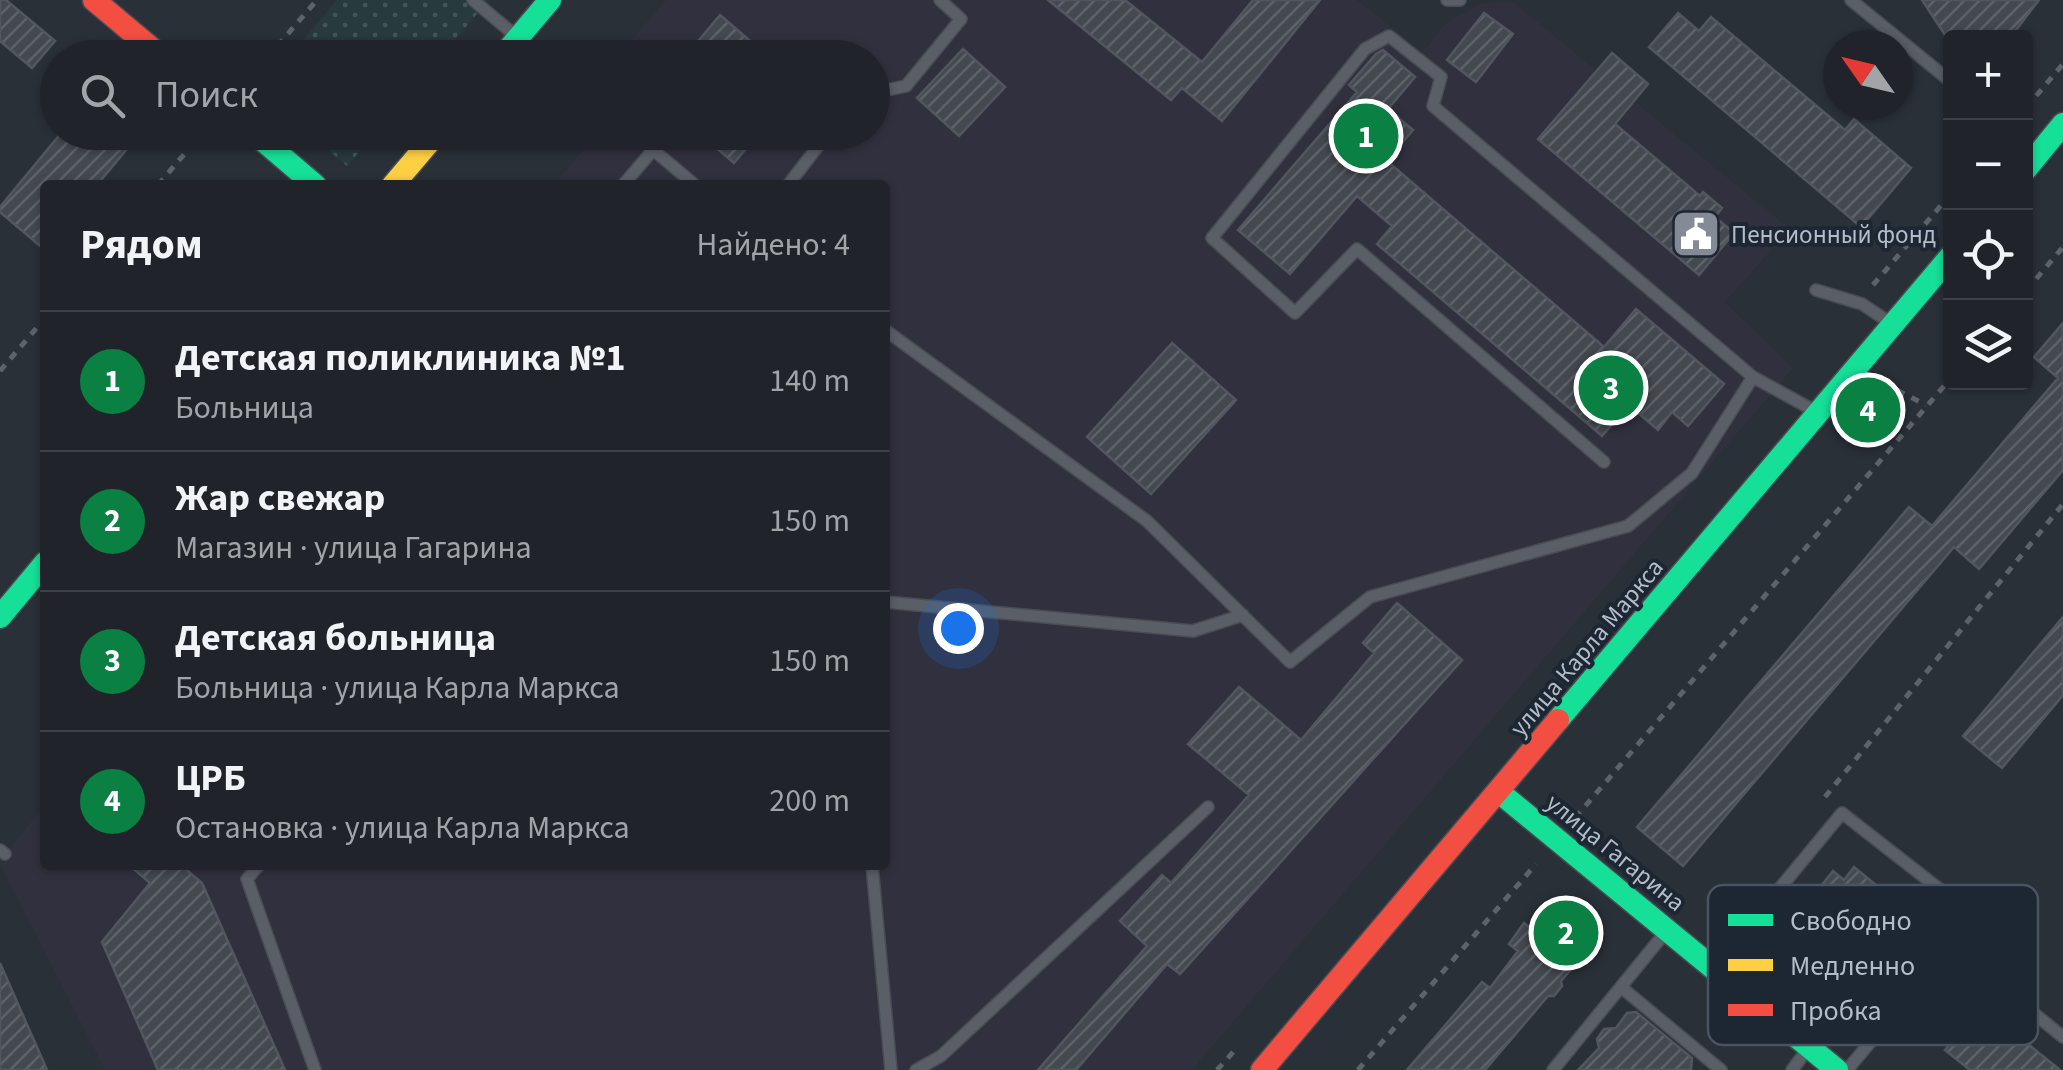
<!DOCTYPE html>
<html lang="ru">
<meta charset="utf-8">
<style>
:root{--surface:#20242a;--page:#282c32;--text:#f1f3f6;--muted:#a2a4a8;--line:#3d4147;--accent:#0b8043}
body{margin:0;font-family:"Source Sans 3",sans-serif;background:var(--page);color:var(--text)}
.controls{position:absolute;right:30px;top:30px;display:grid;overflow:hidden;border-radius:10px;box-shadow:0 2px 8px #0004}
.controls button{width:90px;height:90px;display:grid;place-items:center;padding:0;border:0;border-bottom:2px solid var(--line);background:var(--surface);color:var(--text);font:50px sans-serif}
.compass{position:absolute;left:1823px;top:30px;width:90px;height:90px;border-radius:50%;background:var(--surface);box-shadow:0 2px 8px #0004;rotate:304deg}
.you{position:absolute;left:958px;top:628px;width:35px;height:35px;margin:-25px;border:8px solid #fff;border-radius:50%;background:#1a73e8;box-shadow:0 0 0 15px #1a73e833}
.badge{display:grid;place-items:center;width:65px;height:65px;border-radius:50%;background:var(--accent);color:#fff;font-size:32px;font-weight:700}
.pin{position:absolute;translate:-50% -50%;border:5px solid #fff;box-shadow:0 2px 10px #0006}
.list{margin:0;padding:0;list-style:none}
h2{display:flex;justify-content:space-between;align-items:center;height:130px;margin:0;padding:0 40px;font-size:42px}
h2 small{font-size:32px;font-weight:400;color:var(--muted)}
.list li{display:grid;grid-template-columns:65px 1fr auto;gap:30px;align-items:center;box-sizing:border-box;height:140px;padding:0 40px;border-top:2px solid var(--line)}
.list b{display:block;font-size:38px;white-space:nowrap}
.list p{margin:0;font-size:32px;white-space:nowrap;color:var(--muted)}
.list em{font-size:32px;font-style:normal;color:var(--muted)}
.icon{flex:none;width:55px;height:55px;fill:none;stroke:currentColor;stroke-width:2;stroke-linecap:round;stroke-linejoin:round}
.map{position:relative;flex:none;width:2063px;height:1070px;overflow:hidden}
.search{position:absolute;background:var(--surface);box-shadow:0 2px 8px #0004;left:40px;top:40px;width:850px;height:110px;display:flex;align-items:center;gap:25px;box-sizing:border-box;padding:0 35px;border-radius:55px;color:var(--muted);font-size:38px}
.panel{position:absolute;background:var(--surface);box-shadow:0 2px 8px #0004;left:40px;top:180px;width:850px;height:690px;border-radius:10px}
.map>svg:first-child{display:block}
.medical{fill:#31303e}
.grass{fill:url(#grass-dots)}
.building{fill:url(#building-hatch);stroke:#52575f;stroke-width:2.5}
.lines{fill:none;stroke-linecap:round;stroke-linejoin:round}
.lane-casing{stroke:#484c53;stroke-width:14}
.fast-casing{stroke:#484c53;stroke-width:25}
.slow-casing{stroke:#484c53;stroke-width:25}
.jam-casing{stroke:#484c53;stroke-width:25}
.path{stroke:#5d636a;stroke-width:5;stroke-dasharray:8 8;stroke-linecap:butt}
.lane{stroke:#5a5e66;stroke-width:11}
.fast{stroke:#16e098;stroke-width:22}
.slow{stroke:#ffcf43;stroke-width:22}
.jam{stroke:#f24e42;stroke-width:22}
.labels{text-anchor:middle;stroke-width:8;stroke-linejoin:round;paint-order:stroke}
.poi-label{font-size:25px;fill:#b4bcc9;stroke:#1d2633;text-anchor:start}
.street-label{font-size:25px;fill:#b4bcc9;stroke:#1d2633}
.key{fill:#1d2633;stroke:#4a5360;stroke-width:2.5}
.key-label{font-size:28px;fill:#b4bcc9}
</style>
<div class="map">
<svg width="2063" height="1070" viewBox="0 0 2063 1070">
<defs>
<pattern id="grass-dots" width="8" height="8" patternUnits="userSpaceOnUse" patternTransform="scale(2.5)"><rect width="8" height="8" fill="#273a3e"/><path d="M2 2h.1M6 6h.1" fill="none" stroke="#445559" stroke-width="1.8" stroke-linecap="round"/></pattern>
<pattern id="building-hatch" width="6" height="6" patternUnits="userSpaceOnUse" patternTransform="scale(2.5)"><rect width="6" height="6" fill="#444950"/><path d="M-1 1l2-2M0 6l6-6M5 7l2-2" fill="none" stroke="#5d6168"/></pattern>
</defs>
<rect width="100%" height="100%" fill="#2a3038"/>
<!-- medical -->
<path class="medical" d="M666 0H1357L1423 52 1446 23 1482 3 1513 2 1790 229 1725 302 1793 368 1192 1070H105L0 864V860L45 805V865H885V185H554L593 138 587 133 872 132V58L616 57Z"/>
<!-- grass -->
<path class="grass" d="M337 0H489L440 57 288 58Z
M308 133H376L347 166Z"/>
<!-- building -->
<path class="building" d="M0 0H6L55 41 32 68 0 41Z
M1048 0H1125L1202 62 1253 0H1320L1222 121 1182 88 1171 100Z
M1922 0H2039L2010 38H1947Z
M1484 13 1513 34 1476 82 1447 60Z
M1678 13 1699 31 1711 17 1845 130 1854 119 1911 168 1861 227 1649 47Z
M720 15 770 58H684Z
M963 49 1005 87 959 136 917 98Z
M1383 50 1415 77 1388 109 1413 130 1387 161 1604 347 1636 309 1724 384 1688 426 1672 412 1658 430 1629 405 1602 436 1377 244 1392 226 1357 196 1290 274 1238 230 1357 92 1349 85 1376 54Z
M1612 53 1648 84 1615 124 1700 196 1703 192 1722 208 1715 217 1734 233 1699 275 1538 139Z
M62 132H141L97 185H45V250L0 212V207Z
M698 132H760L734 163Z
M2063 323V470L1979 569 1954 547 1683 866 1637 827 1909 507 1932 526 2058 378 2034 357Z
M1172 343 1236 400 1151 494 1087 437Z
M1397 603 1462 660 1180 974 1167 964 1076 1070H1038L1147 946 1120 921 1162 875 1171 883 1249 795 1188 744 1239 687 1301 740 1374 653 1363 643Z
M2063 617V695L2002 768 1963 736Z
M129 865H181L202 883 285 1070H158L102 942 150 883Z
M1854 867 1921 922 1911 935 1921 943 1872 1003 1862 995 1851 1008 1784 953 1795 939 1785 931 1833 871 1844 880Z
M1524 923 1539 935 1550 925 1566 926 1591 946 1561 981 1562 986 1554 996H1548L1485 1070H1407L1482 982 1490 988 1518 951 1509 944Z
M0 963 47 1070H0Z
M1981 1006 2060 1070H1970L1945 1050Z
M1636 1012 1692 1058 1691 1070H1578L1599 1048 1597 1039 1604 1029 1616 1028 1627 1013Z"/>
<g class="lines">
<!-- lane casing -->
<g class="lane-casing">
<path id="lane" d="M473 0 542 58
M1447 0H1460
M1851 0 1950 81
M872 93 906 86 961 19 940 0
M632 132 695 185
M623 185 653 150
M788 185 829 132
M1816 290 1862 304 1889 322
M885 330 1147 521 1290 662 1370 597 1628 526 1692 473 1753 377
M1604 462 1357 249 1295 313 1212 238 1365 49 1389 36 1441 77 1433 106 1753 377 1817 412
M885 602 1193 631 1243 615
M0 850 5 854
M259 865 247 879 315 1070
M872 865 891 1070
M1714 968 1842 813 1974 916 1951 946
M1621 987 1721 1070
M916 1070 941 1056 1208 807
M1553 1070 1664 934
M1792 1070 1807 1050
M1847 1070 1951 946 2063 1037"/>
</g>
<!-- fast casing -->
<g class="fast-casing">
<path id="fast" d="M501 58 550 0
M253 132 315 185
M2026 169 2063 124
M0 617 45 563
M1558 720 1950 257
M1499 792 1837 1070"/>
</g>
<!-- slow casing -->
<g class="slow-casing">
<path id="slow" d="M393 185 438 132"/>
</g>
<!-- jam casing -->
<g class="jam-casing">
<path id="jam" d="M94 0 163 58
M1262 1070 1558 720"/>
</g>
<!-- path -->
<path class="path" d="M267 58 317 0
M2026 108 2063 64
M158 185 203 132
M1873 285 1950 195
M2026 291 2063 247
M0 371 45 318
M1883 383 1926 405
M1825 797 2063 504
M1575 818 1950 379
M1217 1070 1235 1050
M1358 1070 1536 864"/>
<!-- lane -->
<use href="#lane" class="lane"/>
<!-- fast -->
<use href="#fast" class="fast"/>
<!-- slow -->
<use href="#slow" class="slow"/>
<!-- jam -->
<use href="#jam" class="jam"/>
</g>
<!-- icons -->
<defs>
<g id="civic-square" transform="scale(2.5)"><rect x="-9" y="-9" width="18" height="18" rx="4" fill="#848b96" stroke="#1d2633"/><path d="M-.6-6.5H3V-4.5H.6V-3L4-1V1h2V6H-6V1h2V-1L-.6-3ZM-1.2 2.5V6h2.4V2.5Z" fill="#fff"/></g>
</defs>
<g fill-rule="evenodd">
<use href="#civic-square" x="1696" y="234"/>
</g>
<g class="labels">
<!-- poi labels -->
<g class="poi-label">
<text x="1731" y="243">Пенсионный фонд</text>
</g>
<!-- street labels -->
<g class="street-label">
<text transform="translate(1586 647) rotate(-50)" y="9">улица Карла Маркса</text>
<text transform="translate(1616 852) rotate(39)" y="9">улица Гагарина</text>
</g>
</g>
<!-- legend -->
<rect x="1708" y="885" width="330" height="160" rx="15" class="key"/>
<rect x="1728" y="914" width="45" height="12" fill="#16e098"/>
<rect x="1728" y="959" width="45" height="12" fill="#ffcf43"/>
<rect x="1728" y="1004" width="45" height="12" fill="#f24e42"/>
<g class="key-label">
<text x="1790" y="930">Свободно</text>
<text x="1790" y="975">Медленно</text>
<text x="1790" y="1020">Пробка</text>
</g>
</svg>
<div class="controls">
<button>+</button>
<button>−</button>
<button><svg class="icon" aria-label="locate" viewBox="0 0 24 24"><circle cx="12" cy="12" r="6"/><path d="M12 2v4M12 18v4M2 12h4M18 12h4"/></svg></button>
<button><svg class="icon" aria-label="layers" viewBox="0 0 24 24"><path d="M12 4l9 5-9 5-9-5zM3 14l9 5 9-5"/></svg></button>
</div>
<svg class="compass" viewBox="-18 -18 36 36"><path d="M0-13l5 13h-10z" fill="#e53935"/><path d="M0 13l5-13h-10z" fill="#a2a4a8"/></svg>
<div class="you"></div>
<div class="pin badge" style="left:1366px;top:136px">1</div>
<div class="pin badge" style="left:1566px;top:933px">2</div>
<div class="pin badge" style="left:1611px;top:388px">3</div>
<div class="pin badge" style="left:1868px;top:410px">4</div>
<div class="search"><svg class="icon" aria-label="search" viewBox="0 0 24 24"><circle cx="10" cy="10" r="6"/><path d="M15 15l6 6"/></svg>Поиск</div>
<section class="panel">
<h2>Рядом<small>Найдено: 4</small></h2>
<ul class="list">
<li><span class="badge">1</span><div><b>Детская поликлиника №1</b><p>Больница</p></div><em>140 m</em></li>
<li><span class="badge">2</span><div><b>Жар свежар</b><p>Магазин · улица Гагарина</p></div><em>150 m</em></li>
<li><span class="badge">3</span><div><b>Детская больница</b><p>Больница · улица Карла Маркса</p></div><em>150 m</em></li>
<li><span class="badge">4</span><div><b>ЦРБ</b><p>Остановка · улица Карла Маркса</p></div><em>200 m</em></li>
</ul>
</section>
</div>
